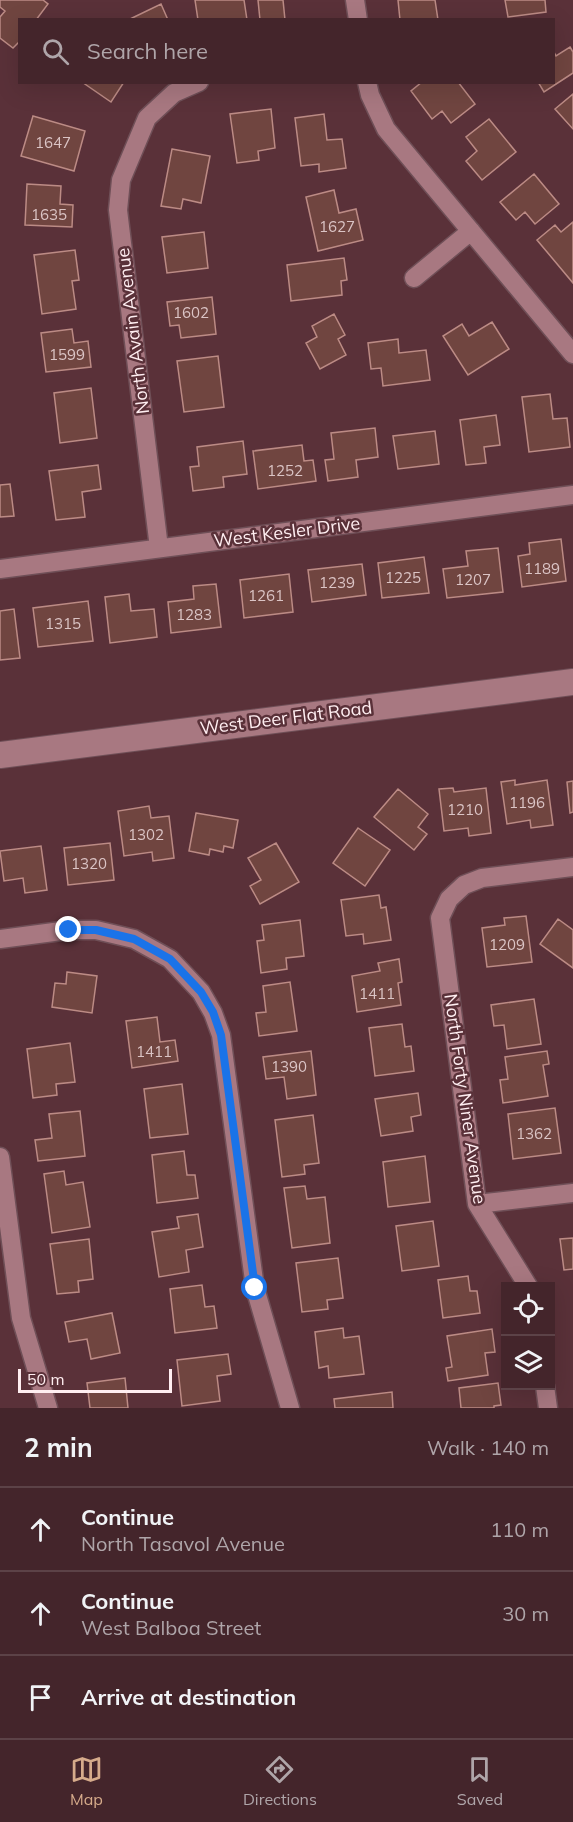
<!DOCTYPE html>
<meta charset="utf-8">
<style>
:root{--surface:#44252b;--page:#4b2d33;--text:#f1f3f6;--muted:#afa5a9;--line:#5c4247;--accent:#d6ab8b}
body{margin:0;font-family:Mulish,sans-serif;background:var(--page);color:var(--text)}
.controls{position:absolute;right:18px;bottom:18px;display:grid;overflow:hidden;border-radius:0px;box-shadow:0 6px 24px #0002}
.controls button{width:54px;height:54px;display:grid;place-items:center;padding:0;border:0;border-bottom:2px solid var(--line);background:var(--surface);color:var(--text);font:30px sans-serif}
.scale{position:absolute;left:18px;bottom:15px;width:154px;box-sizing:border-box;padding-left:6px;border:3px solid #ffeef1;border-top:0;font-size:16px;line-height:21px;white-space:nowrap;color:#ffeef1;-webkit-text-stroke:4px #5a3139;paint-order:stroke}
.stop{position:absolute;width:18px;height:18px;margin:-14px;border:4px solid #1a73e8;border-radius:50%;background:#fff}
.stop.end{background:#1a73e8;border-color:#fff;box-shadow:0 2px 6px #0008}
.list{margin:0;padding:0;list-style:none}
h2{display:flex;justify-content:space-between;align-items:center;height:78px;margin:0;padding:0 24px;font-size:26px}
h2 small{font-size:20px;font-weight:400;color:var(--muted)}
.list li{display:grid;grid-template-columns:39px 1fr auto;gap:18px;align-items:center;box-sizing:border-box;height:84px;padding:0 24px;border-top:2px solid var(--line)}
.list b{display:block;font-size:22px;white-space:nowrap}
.list p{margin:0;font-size:20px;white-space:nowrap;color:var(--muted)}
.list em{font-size:20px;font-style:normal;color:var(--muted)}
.icon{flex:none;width:33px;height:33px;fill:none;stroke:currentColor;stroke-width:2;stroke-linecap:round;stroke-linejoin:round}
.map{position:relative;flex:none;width:573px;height:1408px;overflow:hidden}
.search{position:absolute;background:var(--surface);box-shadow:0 6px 24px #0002;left:18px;right:18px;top:18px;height:66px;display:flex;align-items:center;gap:15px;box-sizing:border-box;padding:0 21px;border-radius:0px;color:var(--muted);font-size:22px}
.sheet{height:330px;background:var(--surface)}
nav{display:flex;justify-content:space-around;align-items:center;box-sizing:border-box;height:84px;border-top:2px solid var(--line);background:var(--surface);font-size:16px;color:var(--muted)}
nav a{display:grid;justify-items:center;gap:3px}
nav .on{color:var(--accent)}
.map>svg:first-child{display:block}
.building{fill:#704540;stroke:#bc8b85;stroke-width:1.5}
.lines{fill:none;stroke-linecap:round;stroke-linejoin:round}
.minor-casing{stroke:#6f4f57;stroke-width:21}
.secondary-casing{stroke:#6f4f57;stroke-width:28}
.minor{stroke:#a87881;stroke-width:18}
.secondary{stroke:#a87881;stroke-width:26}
.route{stroke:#1a73e8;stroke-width:8}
.labels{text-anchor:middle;stroke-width:5;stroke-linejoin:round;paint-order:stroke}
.number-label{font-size:15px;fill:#dbc4c5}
.street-label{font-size:18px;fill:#ffeef1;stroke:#5a3139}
</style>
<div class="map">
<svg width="573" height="1408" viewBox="0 0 573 1408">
<rect width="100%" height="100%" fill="#5a3139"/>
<!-- building -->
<path class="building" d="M0 0H43L48 4 36 20H20V41L13 48 0 38V17L5 11 0 7Z
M195 0H244L247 20H198Z
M258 0H283L285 20H260Z
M398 0H435L438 20H400Z
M505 0H545L546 12 508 17Z
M161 4 168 20H128Z
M570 47 573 52V73L544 92 538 82H554V52L556 56Z
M82 82H124L111 102Z
M422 82H458L475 104 451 123 442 111 432 119 411 91Z
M573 94V129L555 109Z
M271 109 275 148 258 151 259 160 237 163 230 114Z
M324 114 327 140 342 139 346 168 319 172V164L301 166 295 118Z
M33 116 85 131 74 171 21 156Z
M489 119 516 152 482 180 466 161 477 151 466 137Z
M172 149 210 156 201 203 183 199 181 209 161 206Z
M534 174 559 204 535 224 525 212 516 220 500 202Z
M27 184 61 186 60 204 73 205 72 227 25 225Z
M334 190 339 213 356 209 363 240 318 251 306 197Z
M573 222V283L537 240 555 225 561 232Z
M204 232 208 268 167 273 162 237Z
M75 250 79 280 72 281 76 309 42 314 34 255Z
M344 258 347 280 341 281 342 295 291 301 287 265Z
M212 297 216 334 181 338 179 325 170 326 167 302Z
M334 314 345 335 338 339 346 355 320 369 306 343 317 337 312 326Z
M492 322 509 349 468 375 443 336 462 324 469 336Z
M72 329 74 343 88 341 91 367 46 372 41 333Z
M398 339 399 353 426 350 430 380 383 386 381 368 371 369 368 343Z
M218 356 224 407 184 412 177 361Z
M91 388 97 438 60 443 54 393Z
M550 394 553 419 567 418 570 447 529 452 522 397Z
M496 415 500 445 484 447 486 463 466 465 460 420Z
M375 428 378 457 356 460 358 477 328 481 325 460 334 459 331 433Z
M435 431 439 464 398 469 393 436Z
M243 441 247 474 223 477 224 487 193 491 190 467 199 466 197 447Z
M302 445 304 461 313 460 316 481 258 489 253 451Z
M98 465 101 489 82 492 85 517 56 520 49 471Z
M10 484 14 516 0 517V485Z
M561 539 566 581 522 587 518 556 530 554 529 543Z
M498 548 503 592 447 598 443 569 468 566 466 551Z
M424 557 429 593 382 598 378 563Z
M362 564 366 595 312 602 308 570Z
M289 574 293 612 244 618 240 580Z
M216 584 221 627 171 633 168 602 194 599 193 586Z
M129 594 131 611 154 609 157 637 110 643 105 597Z
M88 601 93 641 38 647 33 608Z
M14 609 20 658 0 660V611Z
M515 780V785L547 780 553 825 531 828 530 820 507 824 501 782Z
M573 781V812L570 813 567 782Z
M453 788 454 792 486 788 491 833 469 836 468 828 444 831 439 789Z
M398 789 428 814 418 827 427 834 414 850 374 817Z
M149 806 151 818 169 816 174 858 153 861 152 852 124 856 118 811Z
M196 813 238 820 233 848 224 846 223 852 210 849 209 855 189 851Z
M358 828 390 850 365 886 333 863Z
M110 843 114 880 68 885 64 848Z
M276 843 299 882 260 904 250 886 261 880 248 858Z
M41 846 47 890 25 893 23 878 4 881 0 851Z
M379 895 381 908 386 907 391 940 364 944 363 934 346 936 341 900Z
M526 916 532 962 487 967 482 928 505 925 504 918Z
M558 919 573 930V968L540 944Z
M300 920 304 956 286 958 287 969 261 973 257 941 264 940 262 925Z
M399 959 402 982 398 983 401 1005 357 1012 352 976 380 971 378 963Z
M67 972 97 976 92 1013 52 1007 55 983 66 984Z
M290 982 297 1031 259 1036 256 1013 266 1012 263 986Z
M534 999 541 1044 507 1049 504 1025 494 1026 491 1005Z
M157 1017 160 1042 175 1040 178 1061 132 1068 126 1021Z
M402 1024 405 1047 411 1046 414 1071 375 1076 369 1028Z
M70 1043 75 1082 56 1084 57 1095 33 1098 27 1049Z
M311 1051 316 1095 287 1099 284 1077 266 1079 263 1057Z
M547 1051 549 1064 543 1065 548 1096 503 1103 500 1080 508 1079 505 1057Z
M182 1084 188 1134 150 1138 144 1089Z
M418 1093 421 1115 411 1117 413 1131 381 1136 375 1099Z
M555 1108 561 1153 513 1159 508 1114Z
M80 1111 85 1156 38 1161 35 1140 52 1138 49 1114Z
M313 1115 319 1163 304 1165 305 1174 282 1177 275 1120Z
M184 1151 187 1175H195L198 1198 157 1203 152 1155Z
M425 1156 430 1202 388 1207 383 1162Z
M64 1171 66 1185 83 1182 90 1227 52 1233 44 1174Z
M305 1186 307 1199 325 1197 330 1243 292 1248 284 1188Z
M198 1214 203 1247 186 1250 189 1272 159 1277 152 1232 179 1228 177 1217Z
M433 1221 439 1266 402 1271 396 1226Z
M573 1238V1269L564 1270 560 1239Z
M89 1239 93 1279 78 1281 79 1292 57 1294 50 1244Z
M338 1258 343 1298 327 1300 328 1309 302 1312 296 1263Z
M468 1276 470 1291H477L480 1313 443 1318 438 1280Z
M202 1285 205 1307 214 1306 217 1328 175 1333 170 1289Z
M112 1313 120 1353 91 1359 87 1339 69 1342 65 1322Z
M343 1328 344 1338 359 1336 364 1374 329 1378 328 1366 319 1368 315 1332Z
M492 1329 495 1352 485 1353 488 1375 448 1381 446 1368 452 1367 447 1336Z
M228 1354 231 1374 217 1376 220 1401 182 1406 177 1360Z
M125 1378 128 1408H90L87 1383Z
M498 1383 501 1405 494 1406V1408H461L459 1388Z
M392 1392 393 1408H335L334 1399Z"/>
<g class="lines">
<!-- minor casing -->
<g class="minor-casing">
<path id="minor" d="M355 0 358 20
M367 82 370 95 386 129 573 354
M414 278 471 231
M159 548 118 210 121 180 147 118 174 93 199 82
M0 569 573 495
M0 939 69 930H96L134 939 170 959 201 992 213 1013 221 1035 255 1288 290 1408
M0 1157 21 1318 48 1408
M477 1204 573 1193
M528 1286 477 1204 440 918 449 899 464 885 482 878 573 867
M545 1386 548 1408"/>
</g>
<!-- secondary casing -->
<g class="secondary-casing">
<path id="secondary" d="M0 755 573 682"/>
</g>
<!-- minor -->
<use href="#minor" class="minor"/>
<!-- secondary -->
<use href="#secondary" class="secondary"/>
</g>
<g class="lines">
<!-- route -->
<path class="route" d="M69 930H96L134 939 170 959 201 992 213 1012 221 1035 255 1288"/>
</g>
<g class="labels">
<!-- number labels -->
<g class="number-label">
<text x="53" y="148">1647</text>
<text x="49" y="220">1635</text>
<text x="337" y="232">1627</text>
<text x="191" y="318">1602</text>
<text x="67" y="360">1599</text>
<text x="285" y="476">1252</text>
<text x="542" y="574">1189</text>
<text x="403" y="583">1225</text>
<text x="473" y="585">1207</text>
<text x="337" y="588">1239</text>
<text x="266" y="601">1261</text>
<text x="194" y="620">1283</text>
<text x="63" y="629">1315</text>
<text x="527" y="808">1196</text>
<text x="465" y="815">1210</text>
<text x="146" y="840">1302</text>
<text x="89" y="869">1320</text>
<text x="507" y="950">1209</text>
<text x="377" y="999">1411</text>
<text x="154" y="1057">1411</text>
<text x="289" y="1072">1390</text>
<text x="534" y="1139">1362</text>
</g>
<!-- street labels -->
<g class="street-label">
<text transform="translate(133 331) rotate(-97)" y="6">North Avain Avenue</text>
<text transform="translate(287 532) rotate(-7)" y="6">West Kesler Drive</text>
<text transform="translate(286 718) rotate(-7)" y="6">West Deer Flat Road</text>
<text transform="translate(465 1099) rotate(82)" y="6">North Forty Niner Avenue</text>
</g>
</g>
</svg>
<div class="controls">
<button><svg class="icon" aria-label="locate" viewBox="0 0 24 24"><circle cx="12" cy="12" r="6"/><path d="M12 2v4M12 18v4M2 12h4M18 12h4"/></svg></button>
<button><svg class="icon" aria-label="layers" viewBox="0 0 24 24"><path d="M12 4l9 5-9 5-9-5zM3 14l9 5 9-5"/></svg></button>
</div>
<div class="scale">50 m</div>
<div class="stop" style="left:255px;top:1288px"></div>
<div class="stop end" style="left:69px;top:930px"></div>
<div class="search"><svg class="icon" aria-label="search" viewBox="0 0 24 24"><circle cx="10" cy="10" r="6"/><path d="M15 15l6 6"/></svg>Search here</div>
</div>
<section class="sheet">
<h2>2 min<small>Walk · 140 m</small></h2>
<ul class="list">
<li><svg class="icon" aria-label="ahead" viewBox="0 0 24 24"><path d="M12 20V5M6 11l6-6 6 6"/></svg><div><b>Continue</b><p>North Tasavol Avenue</p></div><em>110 m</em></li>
<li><svg class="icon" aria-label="ahead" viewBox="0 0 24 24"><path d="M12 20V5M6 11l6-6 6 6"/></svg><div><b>Continue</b><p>West Balboa Street</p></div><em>30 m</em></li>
<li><svg class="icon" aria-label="arrive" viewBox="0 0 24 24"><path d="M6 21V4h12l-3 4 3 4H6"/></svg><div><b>Arrive at destination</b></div></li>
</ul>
</section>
<nav>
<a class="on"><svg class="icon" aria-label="map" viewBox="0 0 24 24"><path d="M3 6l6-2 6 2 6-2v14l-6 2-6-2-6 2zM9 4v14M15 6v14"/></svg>Map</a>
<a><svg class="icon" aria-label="directions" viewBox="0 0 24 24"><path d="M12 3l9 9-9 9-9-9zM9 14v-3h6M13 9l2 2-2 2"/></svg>Directions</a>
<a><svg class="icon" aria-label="saved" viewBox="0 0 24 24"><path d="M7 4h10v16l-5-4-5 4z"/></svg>Saved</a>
</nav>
